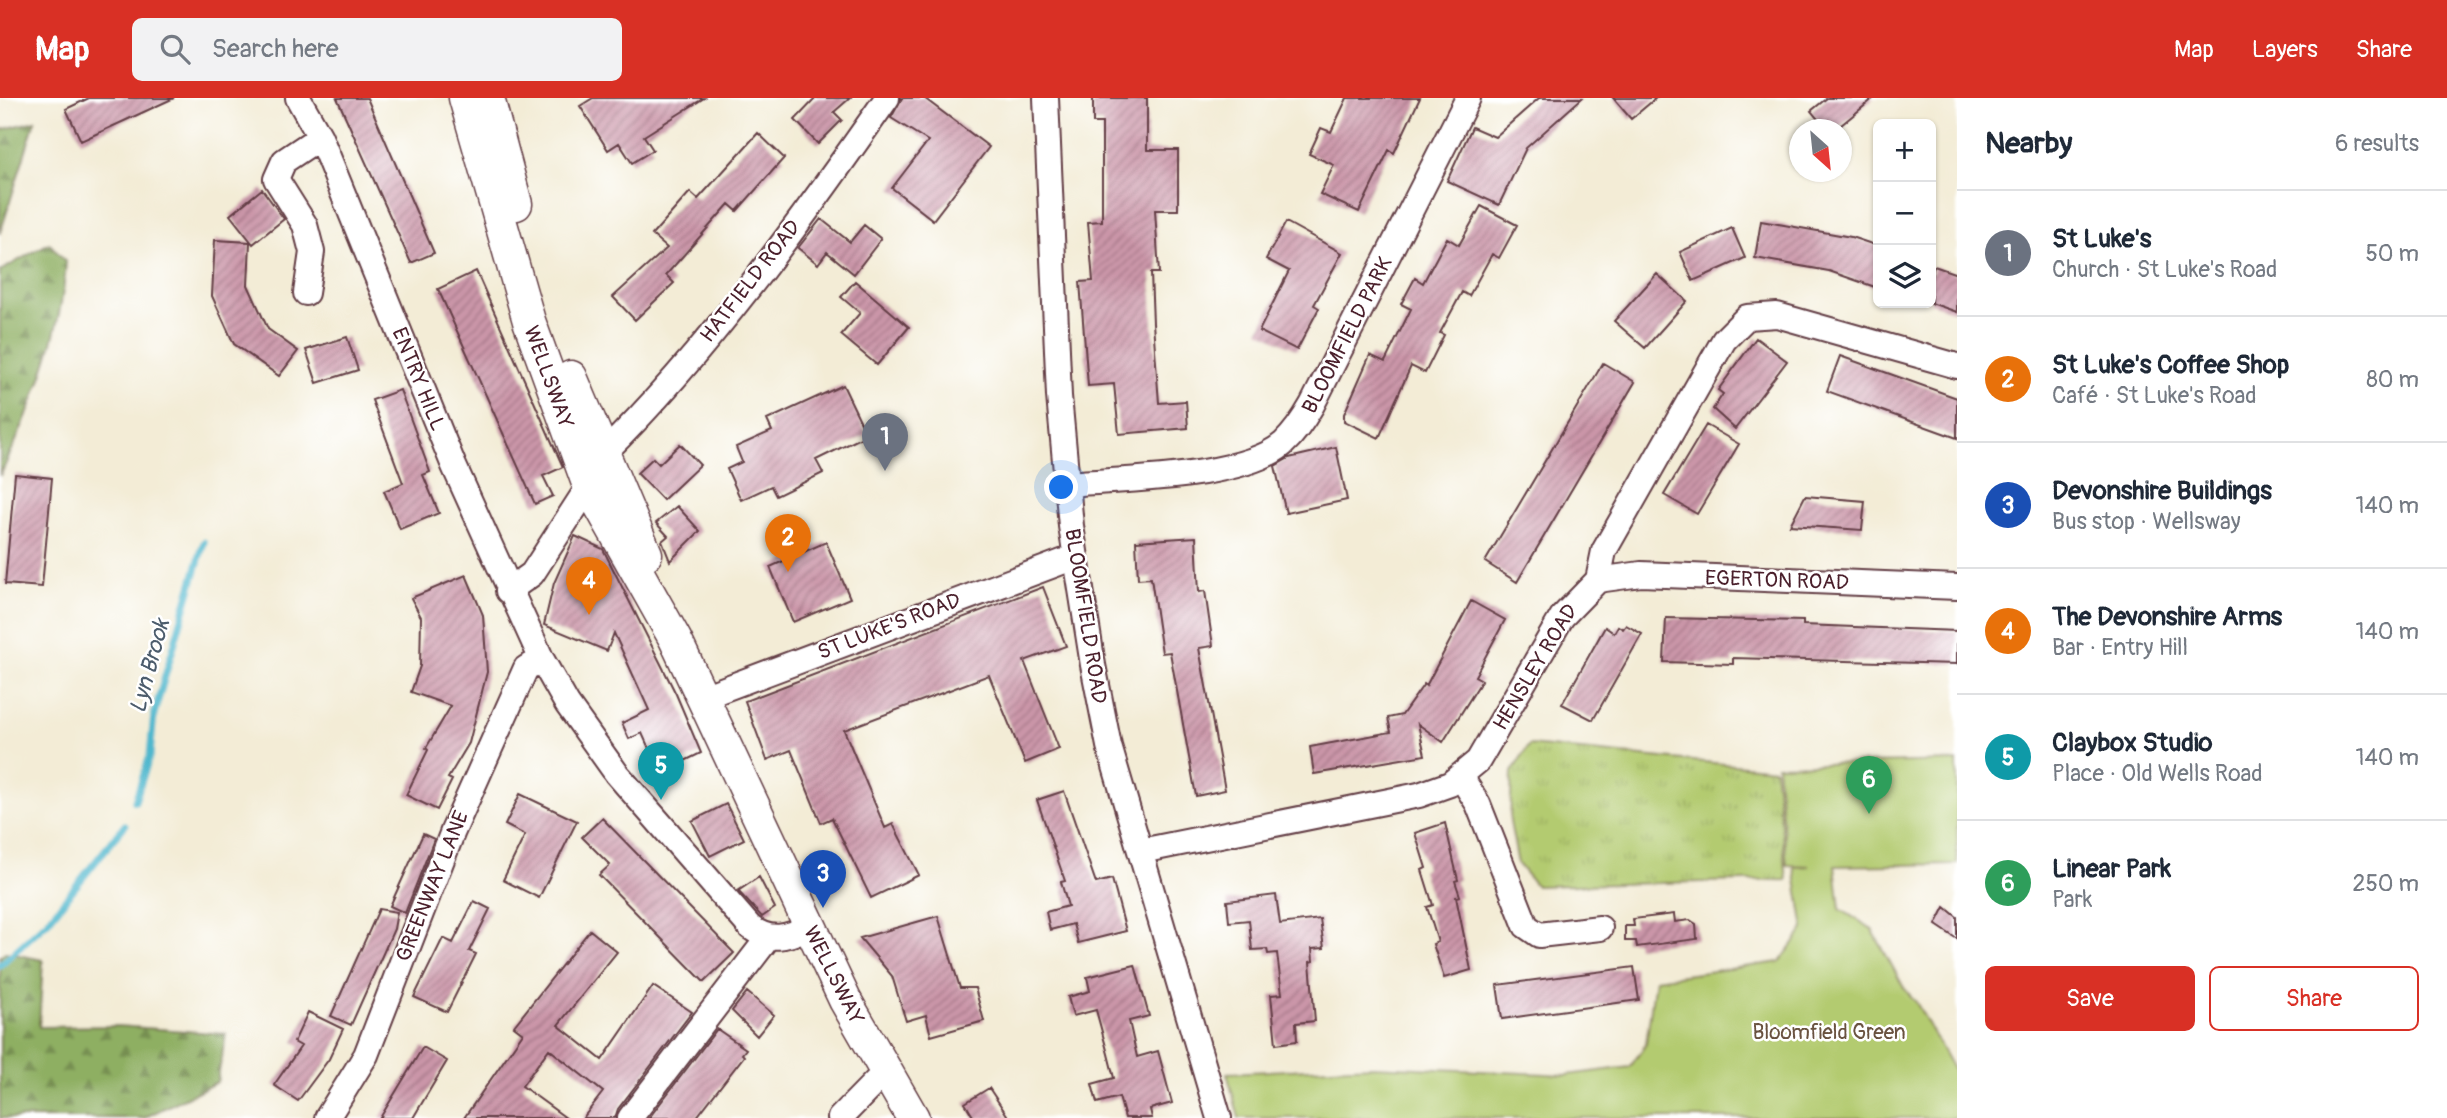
<!DOCTYPE html>
<meta charset="utf-8">
<style>
:root{--surface:#fff;--page:#f2f2f3;--text:#1f2937;--muted:#747a83;--line:#e0e1e3;--accent:#d93025}
body{margin:0;font-family:Pangolin,sans-serif;background:var(--page);color:var(--text)}
.controls{position:absolute;right:21px;top:21px;display:grid;overflow:hidden;border-radius:10px;box-shadow:0 2px 5px #0004}
.controls button{width:63px;height:63px;display:grid;place-items:center;padding:0;border:0;border-bottom:2px solid var(--line);background:var(--surface);color:var(--text);font:35px sans-serif}
.compass{position:absolute;left:1789px;top:21px;width:63px;height:63px;border-radius:50%;background:var(--surface);box-shadow:0 2px 5px #0004;rotate:153deg}
.you{position:absolute;left:1062px;top:390px;width:24px;height:24px;margin:-18px;border:5px solid #fff;border-radius:50%;background:#1a73e8;box-shadow:0 0 0 10px #1a73e833}
.badge{display:grid;place-items:center;width:46px;height:46px;border-radius:50%;background:var(--accent);color:#fff;font-size:23px;font-weight:700}
.pin{position:absolute;translate:-50% -58px;filter:drop-shadow(0 2px 4px #0008)}
.pin::after{content:'';position:absolute;top:37px;width:24px;height:21px;background:inherit;clip-path:polygon(0 0,100% 0,50% 100%)}
.list{margin:0;padding:0;list-style:none}
h2{display:flex;justify-content:space-between;align-items:center;height:91px;margin:0;padding:0 28px;font-size:30px}
h2 small{font-size:23px;font-weight:400;color:var(--muted)}
.list li{display:grid;grid-template-columns:46px 1fr auto;gap:21px;align-items:center;box-sizing:border-box;height:126px;padding:0 28px;border-top:2px solid var(--line)}
.list b{display:block;font-size:26px;white-space:nowrap}
.list p{margin:0;font-size:23px;white-space:nowrap;color:var(--muted)}
.list em{font-size:23px;font-style:normal;color:var(--muted)}
.actions{display:flex;gap:14px;padding:21px 28px}
.actions a{flex:1;padding:16px 0;border:2px solid var(--accent);border-radius:10px;text-align:center;font-size:24px;color:var(--accent)}
.actions .main{background:var(--accent);color:#fff}
.icon{flex:none;width:38px;height:38px;fill:none;stroke:currentColor;stroke-width:2;stroke-linecap:round;stroke-linejoin:round}
.map{position:relative;flex:none;width:1957px;height:1020px;overflow:hidden}
header{display:flex;align-items:center;gap:42px;box-sizing:border-box;height:98px;padding:0 35px;background:var(--accent);color:#fff}
header strong{font-size:33px}
nav{display:flex;gap:38px;margin-inline-start:auto;font-size:24px}
.search{width:490px;height:63px;background:var(--page);display:flex;align-items:center;gap:18px;box-sizing:border-box;padding:0 24px;border-radius:10px;color:var(--muted);font-size:26px}
main{display:flex}
aside{flex:1;background:var(--surface)}
.map>svg:first-child{display:block}
.grass{fill:url(#grass-tufts);stroke:#7e754e;stroke-width:2}
.forest{fill:url(#forest-firs);stroke:#6c6746;stroke-width:2}
.park{fill:#b3cb70;stroke:#7e754e;stroke-width:2}
.lines{fill:none;stroke-linecap:round;stroke-linejoin:round}
.stream{stroke:#4fb7cd;stroke-width:7}
.building{fill:url(#building-hatch)}
.minor-casing{stroke:#633e45;stroke-width:28}
.major-casing{stroke:#633e45;stroke-width:35}
.minor{stroke:#fff;stroke-width:24}
.major{stroke:#fff;stroke-width:32}
.labels{text-anchor:middle;stroke-width:5;stroke-linejoin:round;paint-order:stroke}
.street-label{font-size:21px;fill:#4a1f2b;stroke:#fff}
.park-label{font-size:21px;fill:#6a5340;stroke:#fff}
.water-label{font-size:23px;font-style:italic;fill:#4c5c6c;stroke:#fff}
</style>
<header>
<strong>Map</strong>
<div class="search"><svg class="icon" aria-label="search" viewBox="0 0 24 24"><circle cx="10" cy="10" r="6"/><path d="M15 15l6 6"/></svg>Search here</div>
<nav><a>Map</a><a>Layers</a><a>Share</a></nav>
</header>
<main>
<div class="map">
<svg width="1957" height="1020" viewBox="0 0 1957 1020">
<defs>
<pattern id="grass-tufts" width="24" height="20" patternUnits="userSpaceOnUse" patternTransform="scale(1.75)"><rect width="24" height="20" fill="#b3cb70"/><path d="M3 7l-1-3M5 7V3M7 7l1-3M15 17l-1-3M17 17v-4M19 17l1-3" fill="none" stroke="#9bae61"/></pattern>
<pattern id="forest-firs" width="22" height="20" patternUnits="userSpaceOnUse" patternTransform="scale(1.75)"><rect width="22" height="20" fill="#8eaf62"/><path d="M5 1l3.5 6h-7zM16 11l3.5 6h-7z" fill="#768e51"/></pattern>
<pattern id="building-hatch" width="6" height="6" patternUnits="userSpaceOnUse" patternTransform="scale(1.75)"><rect width="6" height="6" fill="#cb96a9"/><path d="M-1 1l2-2M0 6l6-6M5 7l2-2" fill="none" stroke="#a77a8a"/></pattern>
</defs>
<rect width="100%" height="100%" fill="#fff"/>
<filter id="ink" filterUnits="userSpaceOnUse"><feTurbulence type="fractalNoise" baseFrequency=".0143" numOctaves="2"/><feDisplacementMap in="SourceGraphic" scale="14" xChannelSelector="R" yChannelSelector="G"/><feConvolveMatrix kernelMatrix="1 2 1 2 8 2 1 2 1" color-interpolation-filters="sRGB"/></filter>
<filter id="wash" filterUnits="userSpaceOnUse"><feTurbulence type="fractalNoise" baseFrequency=".00686" numOctaves="4" result="noise"/><feDisplacementMap in="SourceGraphic" scale="28" xChannelSelector="R" yChannelSelector="G"/><feGaussianBlur stdDeviation="1.57" result="paint"/><feColorMatrix in="noise" values="0 0 0 0 0 0 0 0 0 0 0 0 0 0 0 0 0 1.4 0 .05"/><feComposite in="paint" operator="in"/></filter>
<g filter="url(#wash)">
<rect width="100%" height="100%" fill="#f3ecd6"/>
<!-- grass -->
<path class="grass" d="M1529 647 1775 671 1787 782 1536 788 1518 766 1510 724 1512 674Z"/>
<!-- forest -->
<path class="forest" d="M35 23 0 136V32Z
M49 145 66 164C62 237 31 312 0 378V173Z
M5 854 43 862 39 929 118 928 226 936 217 984 144 1020H0V859Z"/>
<!-- park -->
<path class="park" d="M1957 663V766L1835 768 1840 811 1872 831 1904 890 1916 904 1957 978V1020H1239L1227 975 1373 968 1567 977 1630 969 1646 946 1655 881 1780 864 1804 831 1794 769 1810 768 1787 767 1777 667Z"/>
<g class="lines">
<!-- stream -->
<path class="stream" d="M135 703 150 657 154 616 204 444
M0 867 47 824 125 727"/>
</g>
<g id="blocks">
<!-- building -->
<path class="building" d="M89 0H174L81 43 66 11Z
M337 0H367L434 155 411 165Z
M593 0H704L644 38 653 52 632 65 619 45 608 52 580 8Z
M816 0H850L834 14 842 22 818 46 795 22Z
M902 0H924L989 49 933 122 892 90 928 43 891 20Z
M1093 0H1147V52H1178V112H1155L1159 175H1151L1153 225 1159 305 1186 303 1188 330 1119 336 1114 286 1088 288 1080 184 1093 183 1088 124 1102 123V25H1093Z
M1347 0H1420L1394 55 1389 52 1359 114 1320 96 1334 67 1309 56 1321 30 1331 34Z
M1539 0H1582L1526 50 1499 107 1447 83 1472 29 1495 39Z
M1613 0H1656L1631 21Z
M1827 0H1874L1835 32H1827L1811 13Z
M758 35 784 60 737 113 729 106 666 177 674 185 635 222 613 199 667 150 652 137 690 94 698 101Z
M262 91 284 121 253 146 230 117Z
M1481 108 1517 127 1499 160 1492 156 1469 198 1462 194 1440 235 1444 237 1425 275 1411 268 1379 340 1344 323V316L1370 257 1385 264 1411 211 1401 206 1415 180 1423 185 1447 140 1459 147Z
M821 121 850 144 864 127 881 141 854 176 827 154 818 166 798 150Z
M1761 123 1851 139 1878 148V190L1829 173 1755 160Z
M1286 124 1342 155 1314 207 1319 210 1297 252 1259 233 1289 173 1266 161Z
M1732 130 1745 160 1693 183 1680 154Z
M215 142 250 144 248 187 268 231 298 253 279 278 234 246 212 198Z
M1934 168 1957 176V214L1931 205V179Z
M476 173 563 369 543 378 553 398 535 406 438 191Z
M1657 176 1687 203 1645 250 1614 223Z
M855 183 909 229 877 267 841 237 860 215 841 199Z
M347 239 358 272 317 285 306 252Z
M1756 240 1787 263 1735 331 1713 311 1723 296 1718 292Z
M1840 258 1957 300V340L1827 293Z
M1603 265 1635 284 1517 484 1485 464Z
M843 287 867 337 816 362 823 375 776 398 771 388 741 402 727 371 742 364 736 349 772 333 767 322Z
M400 292 430 374 423 377 439 415 400 431 384 393 403 385 372 302Z
M1706 327 1739 346 1697 416 1664 397Z
M680 346 700 367 663 402 637 375 653 360 659 366Z
M1336 349 1347 402 1286 415 1275 368 1289 360Z
M15 376 52 380 42 489 5 486Z
M1805 398 1865 403 1862 432 1790 427Z
M677 408 700 433 670 463 662 443 668 438 656 425Z
M575 438 603 451 676 596 701 655 660 675 642 635 629 641 622 625 649 612 614 535 607 553 544 527 554 485Z
M1196 439 1199 494 1205 493 1213 548 1199 550 1225 692 1196 698 1170 554 1162 555 1151 480 1138 481 1136 443Z
M826 444 850 500 793 524 770 469Z
M466 477 483 517 487 574 469 645 448 680 452 682 437 712 406 697 428 652 426 650 451 608 411 594 420 568 421 519 411 500Z
M1043 489 1066 548 1024 563 1059 651 1025 665 989 577 844 632 885 730 893 726 919 777 871 800 832 720 821 725 791 652 767 662 745 603Z
M1471 503 1505 522 1475 578 1482 582 1443 644 1418 626 1425 657 1314 676 1310 649 1391 634 1388 620 1402 617 1424 586 1426 588Z
M1666 520 1803 523V527L1957 533V566L1733 560V566L1664 564Z
M1626 527 1642 536 1593 622 1562 606 1605 529 1614 535 1618 528 1623 531Z
M1064 693 1096 785 1112 781 1126 833 1078 845 1073 826 1050 832 1046 814 1068 808 1061 784 1065 783 1037 702Z
M520 696 577 723 539 800 503 782 525 737 505 727Z
M726 706 744 741 710 758 692 723Z
M602 720 734 855 704 884 599 777 610 767 582 739Z
M1445 725 1458 782 1455 783 1460 798 1456 799 1471 872 1444 880 1433 846 1438 844 1427 809 1433 807 1422 772 1426 770 1415 735Z
M423 736 434 741 405 815 390 808Z
M759 779 775 810 762 819 738 793Z
M1276 797 1280 826 1320 821 1324 850 1312 851 1313 863 1310 864 1315 923 1296 925 1297 943 1276 946 1271 897 1282 896 1277 855 1268 856 1267 851 1252 852 1249 822 1229 824 1227 803Z
M474 803 490 811 469 853 476 856 447 914 414 899 443 840 453 845Z
M1945 809 1957 819V841L1936 827Z
M379 811 397 814 394 831 351 927 331 918Z
M1674 816 1675 824 1690 822 1696 826 1697 841 1637 849 1636 843H1625V828H1634L1633 821Z
M938 818 960 890H975L984 923 931 938 926 917 906 923 892 878 860 840Z
M590 832 617 854 558 927 602 962 653 888 692 914 618 1011 615 1020H583L603 994 549 951 522 988 566 1020H464L523 935 514 928Z
M1135 867 1149 918 1129 923 1137 959 1158 953 1172 1005 1150 1011 1152 1020H1125L1119 999 1097 1005 1092 986 1114 980 1108 956 1096 912 1073 918 1068 899 1090 893 1087 879Z
M1634 869 1639 902 1502 921 1497 887Z
M747 894 774 917 757 938 732 913Z
M308 914 343 931 329 961 298 1003 274 987 301 948 294 944Z
M717 931 746 951 742 956 744 958 696 1020H649Z
M423 949 447 963 413 1020H380Z
M989 990 1009 1020H974L965 1005Z"/>
</g>
</g>
<g filter="url(#ink)">
<use href="#blocks" fill-opacity="0" stroke="#633e45" stroke-width="2"/>
<g class="lines">
<!-- minor casing -->
<g class="minor-casing">
<path id="minor" d="M298 0 320 39 454 368 542 562 567 606 617 676 750 829C771 845 787 839 810 829
M1046 0 1059 298 1071 428 1093 567 1109 648 1219 1020
M306 195 312 154 305 127 276 81 284 63 320 39
M602 357C708 253 802 122 887 0
M1067 386C1122 381 1242 381 1283 346 1295 335 1304 321 1312 307L1468 0
M1598 482 1641 476 1957 489
M508 493 532 476 589 388
M703 599 1075 459
M1461 679 1478 706 1526 828 1539 837 1600 830
M1141 753 1419 697 1450 686 1478 663 1562 519 1598 482 1604 453 1724 242 1747 219 1777 217 1957 268
M327 1020 366 957 453 733 526 570 542 562
M630 1020 768 840
M840 1020 885 974"/>
</g>
<!-- major casing -->
<g class="major-casing">
<path id="major" d="M465 0 529 223 589 388 675 541 845 902 913 1020
M488 0 516 106
M571 279 646 456"/>
</g>
<!-- minor -->
<use href="#minor" class="minor"/>
<!-- major -->
<use href="#major" class="major"/>
</g>
</g>
<g class="labels">
<!-- street labels -->
<g class="street-label">
<text transform="translate(750 183) rotate(-52)" y="7">HATFIELD ROAD</text>
<text transform="translate(1347 237) rotate(-63)" y="7">BLOOMFIELD PARK</text>
<text transform="translate(549 279) rotate(70)" y="7">WELLSWAY</text>
<text transform="translate(419 281) rotate(68)" y="7">ENTRY HILL</text>
<text transform="translate(1777 482) rotate(2)" y="7">EGERTON ROAD</text>
<text transform="translate(1086 518) rotate(81)" y="7">BLOOMFIELD ROAD</text>
<text transform="translate(889 528) rotate(-21)" y="7">ST LUKE'S ROAD</text>
<text transform="translate(1535 569) rotate(-59)" y="7">HENSLEY ROAD</text>
<text transform="translate(432 788) rotate(-68)" y="7">GREENWAY LANE</text>
<text transform="translate(834 877) rotate(63)" y="7">WELLSWAY</text>
</g>
<!-- park labels -->
<g class="park-label">
<text x="1829" y="941">Bloomfield Green</text>
</g>
<!-- water labels -->
<g class="water-label">
<text transform="translate(149 568) rotate(-75)" y="8">Lyn Brook</text>
</g>
</g>
</svg>
<div class="controls">
<button>+</button>
<button>−</button>
<button><svg class="icon" aria-label="layers" viewBox="0 0 24 24"><path d="M12 4l9 5-9 5-9-5zM3 14l9 5 9-5"/></svg></button>
</div>
<svg class="compass" viewBox="-18 -18 36 36"><path d="M0-13l5 13h-10z" fill="#e53935"/><path d="M0 13l5-13h-10z" fill="#747a83"/></svg>
<div class="you"></div>
<div class="pin badge" style="left:885px;top:373px;background:#6b7280">1</div>
<div class="pin badge" style="left:788px;top:474px;background:#e8710a">2</div>
<div class="pin badge" style="left:823px;top:810px;background:#1a4fb4">3</div>
<div class="pin badge" style="left:589px;top:517px;background:#e8710a">4</div>
<div class="pin badge" style="left:661px;top:702px;background:#0f9aa8">5</div>
<div class="pin badge" style="left:1869px;top:716px;background:#2e9e5b">6</div>
</div>
<aside>
<h2>Nearby<small>6 results</small></h2>
<ul class="list">
<li><span class="badge" style="background:#6b7280">1</span><div><b>St Luke's</b><p>Church · St Luke's Road</p></div><em>50 m</em></li>
<li><span class="badge" style="background:#e8710a">2</span><div><b>St Luke's Coffee Shop</b><p>Café · St Luke's Road</p></div><em>80 m</em></li>
<li><span class="badge" style="background:#1a4fb4">3</span><div><b>Devonshire Buildings</b><p>Bus stop · Wellsway</p></div><em>140 m</em></li>
<li><span class="badge" style="background:#e8710a">4</span><div><b>The Devonshire Arms</b><p>Bar · Entry Hill</p></div><em>140 m</em></li>
<li><span class="badge" style="background:#0f9aa8">5</span><div><b>Claybox Studio</b><p>Place · Old Wells Road</p></div><em>140 m</em></li>
<li><span class="badge" style="background:#2e9e5b">6</span><div><b>Linear Park</b><p>Park</p></div><em>250 m</em></li>
</ul>
<div class="actions"><a class="main">Save</a><a>Share</a></div>
</aside>
</main>
